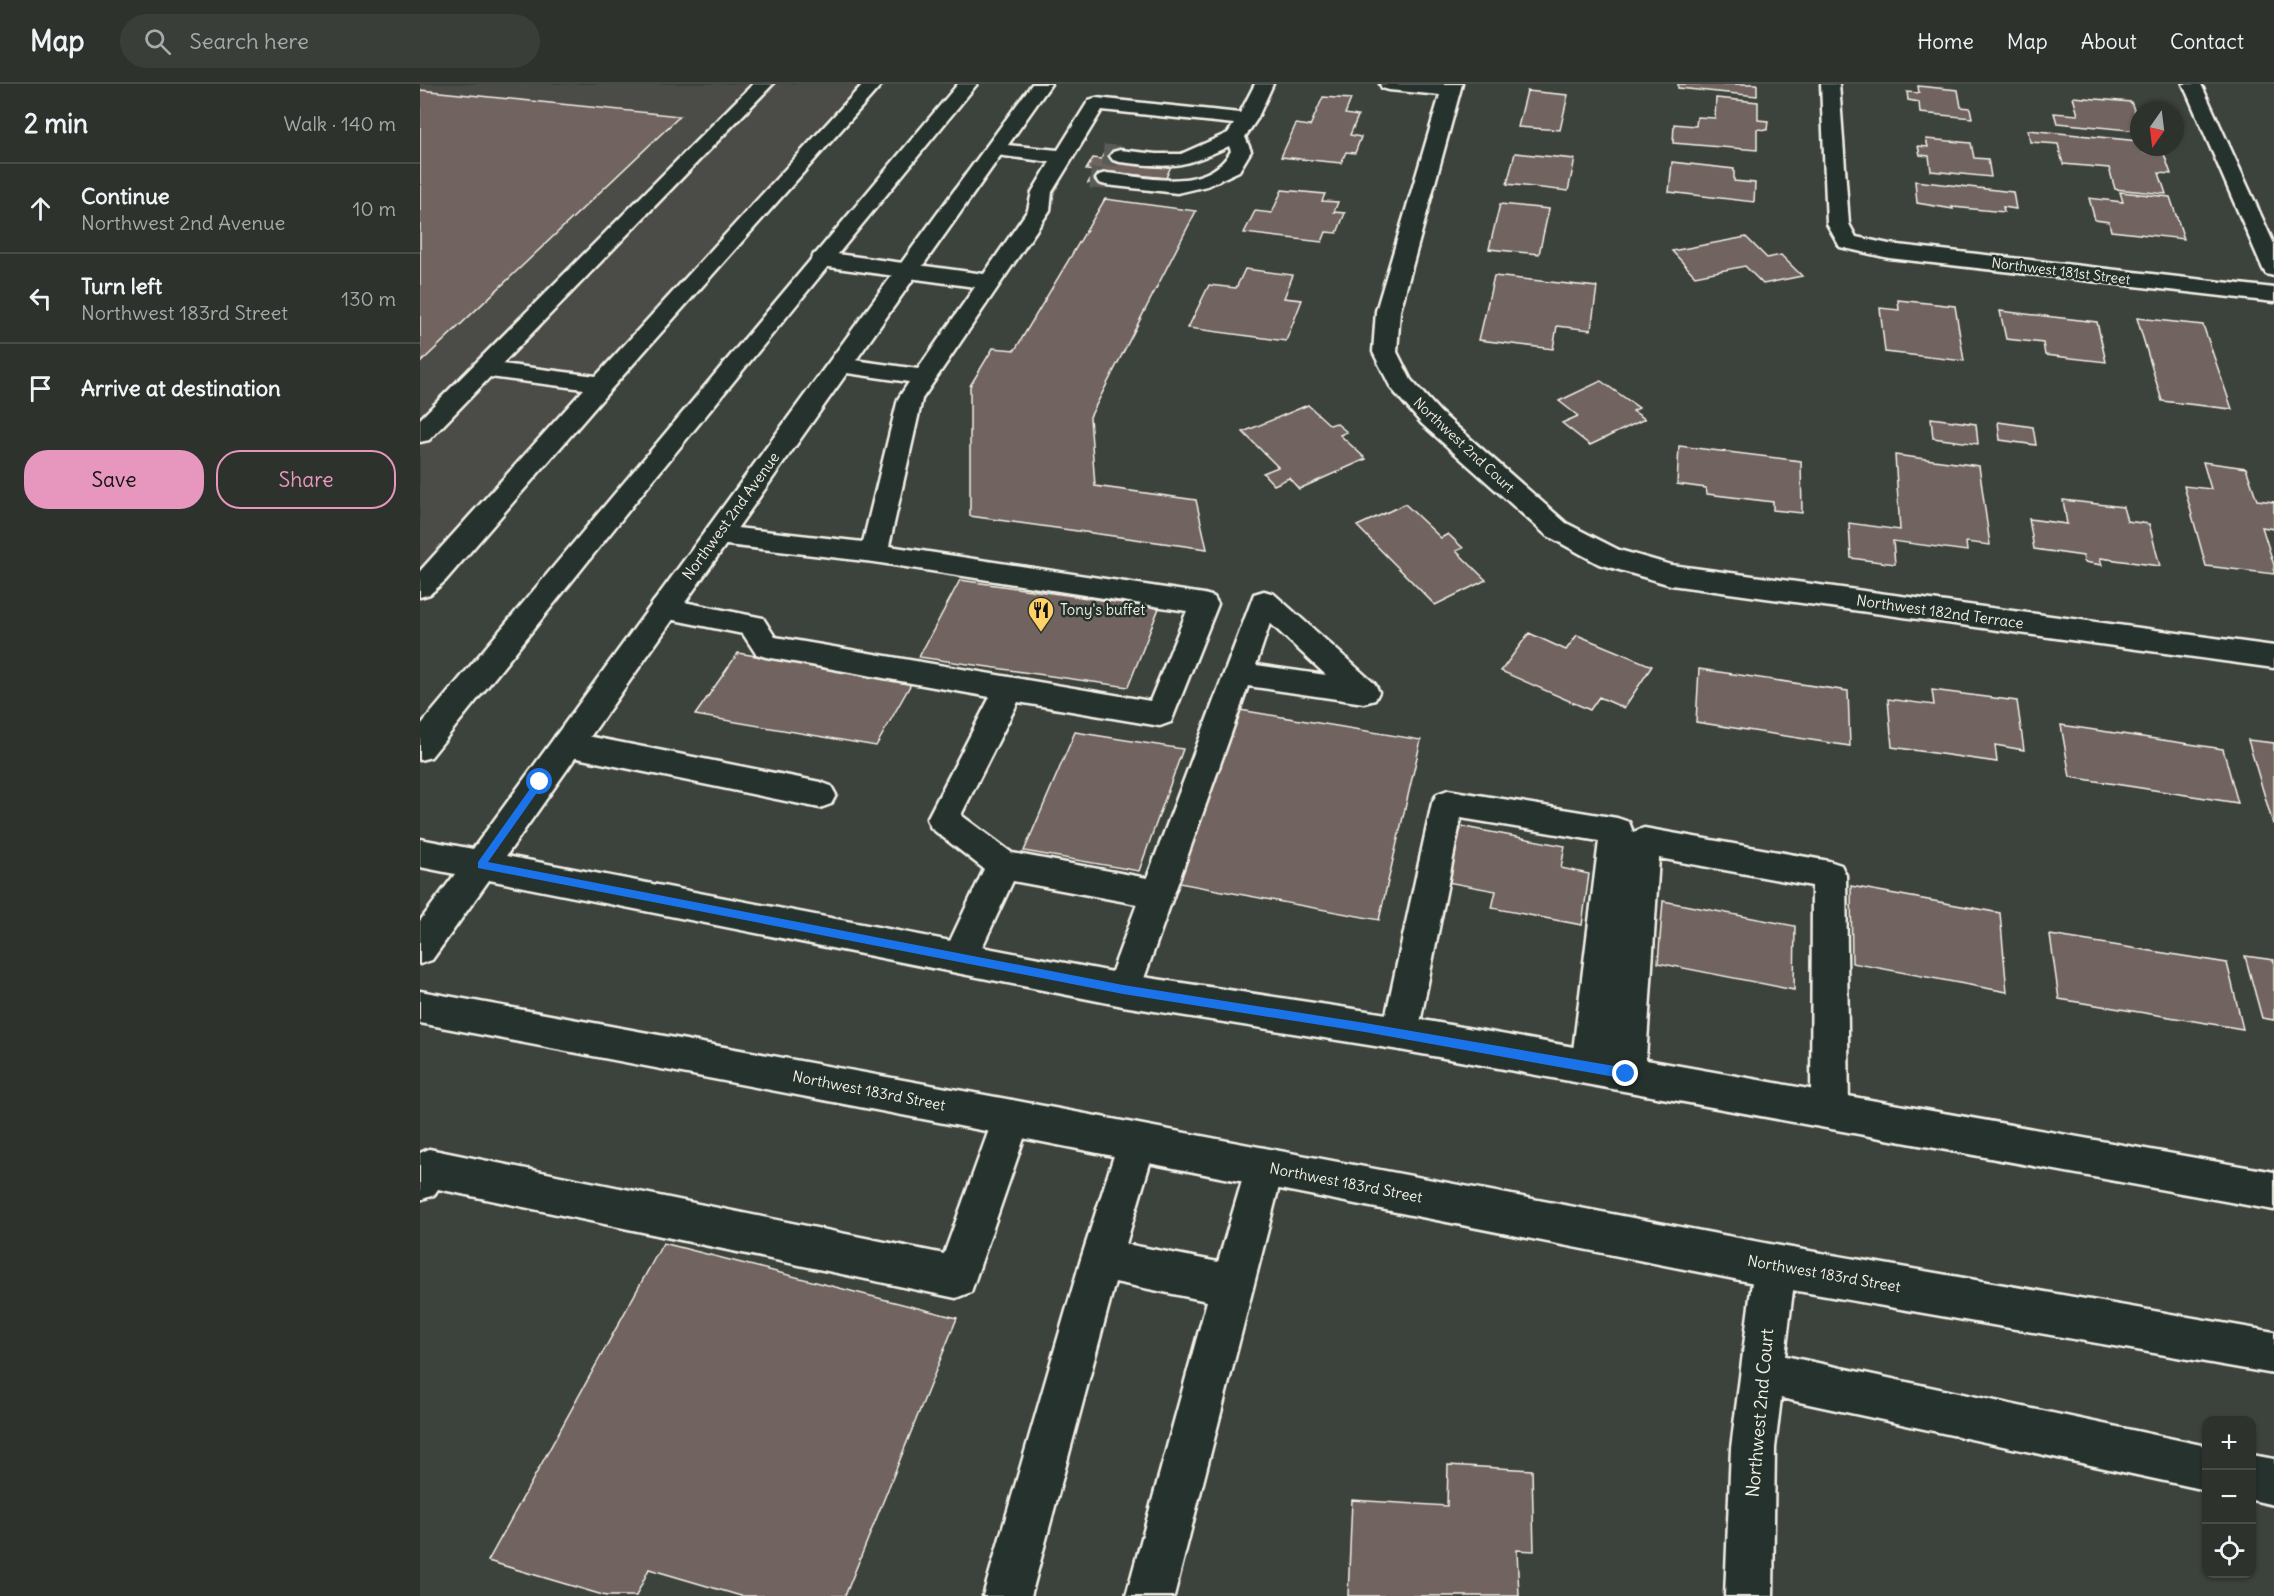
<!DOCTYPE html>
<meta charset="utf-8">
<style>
:root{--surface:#2d322d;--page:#393e39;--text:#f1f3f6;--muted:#a7aaaa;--line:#484d49;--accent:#e797bd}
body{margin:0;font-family:Delius,sans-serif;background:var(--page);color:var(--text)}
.controls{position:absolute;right:18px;bottom:18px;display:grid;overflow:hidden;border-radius:12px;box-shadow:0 2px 4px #0004}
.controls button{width:54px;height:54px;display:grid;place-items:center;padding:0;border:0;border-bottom:2px solid var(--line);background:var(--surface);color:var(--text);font:30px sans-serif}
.compass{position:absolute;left:1710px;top:18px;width:54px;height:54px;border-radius:50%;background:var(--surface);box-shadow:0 2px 4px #0004;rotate:194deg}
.stop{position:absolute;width:18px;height:18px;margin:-14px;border:4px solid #1a73e8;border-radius:50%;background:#fff}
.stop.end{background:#1a73e8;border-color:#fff;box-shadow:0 2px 6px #0008}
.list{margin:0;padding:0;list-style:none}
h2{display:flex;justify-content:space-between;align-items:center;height:78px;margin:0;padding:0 24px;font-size:26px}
h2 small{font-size:20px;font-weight:400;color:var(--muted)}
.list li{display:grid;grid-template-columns:39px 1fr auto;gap:18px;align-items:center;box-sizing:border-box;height:90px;padding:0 24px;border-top:2px solid var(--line)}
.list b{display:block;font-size:22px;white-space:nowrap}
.list p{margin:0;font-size:20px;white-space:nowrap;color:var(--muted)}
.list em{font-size:20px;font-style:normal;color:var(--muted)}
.actions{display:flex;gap:12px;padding:18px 24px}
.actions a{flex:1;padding:14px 0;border:2px solid var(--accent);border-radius:24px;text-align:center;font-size:21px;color:var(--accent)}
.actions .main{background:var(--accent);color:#111}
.icon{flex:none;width:33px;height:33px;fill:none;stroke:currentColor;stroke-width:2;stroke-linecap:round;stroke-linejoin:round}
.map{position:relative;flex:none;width:1854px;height:1512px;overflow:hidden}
header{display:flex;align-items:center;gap:36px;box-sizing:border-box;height:84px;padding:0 30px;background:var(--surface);border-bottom:2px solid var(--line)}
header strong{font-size:28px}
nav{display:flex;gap:33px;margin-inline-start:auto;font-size:21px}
.search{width:420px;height:54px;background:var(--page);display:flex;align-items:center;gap:15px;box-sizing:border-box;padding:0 21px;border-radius:33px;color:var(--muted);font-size:22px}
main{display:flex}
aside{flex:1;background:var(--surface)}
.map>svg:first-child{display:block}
.built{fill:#4c4c46}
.building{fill:#71645f;stroke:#f4f1e8;stroke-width:1.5}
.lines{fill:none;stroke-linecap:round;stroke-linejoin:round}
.minor-tunnel{stroke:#585c56;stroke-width:21;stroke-dasharray:21 10;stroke-linecap:butt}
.minor-casing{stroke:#f4f1e8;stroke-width:5}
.major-casing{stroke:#f4f1e8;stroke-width:5}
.minor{fill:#26332d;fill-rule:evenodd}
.major{fill:#26332d;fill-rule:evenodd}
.route{fill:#1a73e8}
.labels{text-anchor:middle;stroke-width:5;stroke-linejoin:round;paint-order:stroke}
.far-street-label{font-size:14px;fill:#f4f1e8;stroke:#26332d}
.street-label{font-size:15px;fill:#f4f1e8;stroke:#26332d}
.poi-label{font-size:15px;fill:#f4f1e8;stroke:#26332d;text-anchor:start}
.near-street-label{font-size:18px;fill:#f4f1e8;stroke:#26332d}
</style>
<header>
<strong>Map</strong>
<div class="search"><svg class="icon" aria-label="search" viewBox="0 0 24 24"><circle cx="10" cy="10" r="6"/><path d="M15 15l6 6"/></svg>Search here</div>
<nav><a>Home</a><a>Map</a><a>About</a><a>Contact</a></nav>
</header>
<main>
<aside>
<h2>2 min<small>Walk · 140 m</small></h2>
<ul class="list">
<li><svg class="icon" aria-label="ahead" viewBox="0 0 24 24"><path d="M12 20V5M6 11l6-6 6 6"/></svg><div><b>Continue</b><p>Northwest 2nd Avenue</p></div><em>10 m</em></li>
<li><svg class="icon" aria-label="left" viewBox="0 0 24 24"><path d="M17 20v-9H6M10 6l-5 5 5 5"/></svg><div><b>Turn left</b><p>Northwest 183rd Street</p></div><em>130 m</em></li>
<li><svg class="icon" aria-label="arrive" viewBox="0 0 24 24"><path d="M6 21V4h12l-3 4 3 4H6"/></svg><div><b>Arrive at destination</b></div></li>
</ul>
<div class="actions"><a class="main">Save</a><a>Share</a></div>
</aside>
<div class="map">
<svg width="1854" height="1512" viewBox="0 0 1854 1512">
<rect width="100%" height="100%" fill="#3c423c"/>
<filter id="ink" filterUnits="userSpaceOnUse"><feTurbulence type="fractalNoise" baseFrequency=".0167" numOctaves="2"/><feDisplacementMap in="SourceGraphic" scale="12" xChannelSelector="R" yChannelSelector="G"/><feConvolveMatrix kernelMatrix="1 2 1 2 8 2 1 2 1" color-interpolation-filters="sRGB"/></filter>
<g filter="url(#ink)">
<!-- built -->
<path class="built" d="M0 0H462L0 509Z"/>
<!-- building -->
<path class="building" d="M1258 0H1337V12L1258 4Z
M1498 2 1538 6 1541 23 1550 24 1552 34 1500 29 1499 18 1488 16 1487 8 1499 9Z
M0 6 260 32 0 279Z
M1107 7 1148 11 1140 46 1098 43Z
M903 13 931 15 925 30 938 32 930 51 941 53 935 69 926 68 921 79 861 73 876 40 890 42Z
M1653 13 1711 18 1719 39V47L1637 39 1634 29 1658 31Z
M1296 14 1338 18V36L1348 37 1347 46 1337 45V66L1253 59 1254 40 1276 42 1277 33 1295 34Z
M1608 46 1719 57V63H1723L1724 68 1744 70 1751 90 1739 89 1746 110 1695 105 1689 84 1643 80 1638 60 1610 58Z
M1506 55 1551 59 1554 74 1568 75 1571 93 1511 87 1509 72 1500 71 1498 62 1508 63Z
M687 64 703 65 697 77 751 82 746 94 690 88 683 100 668 99 675 87 666 86 673 74 681 75Z
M1095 69 1155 75 1148 107 1087 100Z
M1252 78 1314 85V97L1335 99 1334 118 1249 108Z
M1495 97 1593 108 1596 125 1583 123 1584 128 1532 123 1533 125 1497 119Z
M862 106 905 110 902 117 918 118 914 128 925 129 917 149 906 148 902 158 824 149 835 127 852 129Z
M1700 108 1750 113 1764 155 1691 147 1689 138 1675 136 1669 114 1703 118Z
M685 115 776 127 670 333 675 402 776 416 787 465 550 432V302L573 264 595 266Z
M1080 120 1129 125 1119 170 1069 165Z
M1326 153 1347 174 1361 171 1382 192 1343 200 1325 182 1275 192 1252 167Z
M825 185 873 191 864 214 882 216 866 257 768 244 789 201 816 204Z
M1074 192 1177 203 1171 246 1137 242 1133 265 1059 256Z
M1478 216 1535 222 1544 277 1465 268 1460 224 1479 226Z
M1580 227 1677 238 1686 278 1625 271 1623 259 1586 255Z
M1717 234 1783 241 1812 325 1742 317Z
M1181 297 1219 324 1213 327 1225 335 1170 361 1142 339 1158 332 1139 317Z
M888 321 910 341 916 339 927 348 920 351 946 375 879 405 869 394 854 401 843 389 858 383 823 348Z
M1511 334 1556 340 1558 360 1513 354Z
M1578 338 1613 343 1616 361 1580 356Z
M1259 362 1381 377 1382 429 1353 426V418L1287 410 1286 404 1257 400Z
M1475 371 1559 382 1570 461 1546 458 1547 467 1473 457 1475 480 1431 474 1429 439 1480 446Z
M1783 378 1826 384 1837 416 1854 418V445L1842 443 1854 481V490L1786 482 1764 402 1791 405Z
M1643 416 1703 423 1707 437 1729 440 1740 482 1680 474 1682 481 1664 478 1663 472 1614 465 1609 435 1647 440Z
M985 420 1021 454 1028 450 1043 464 1036 467 1066 496 1015 521 937 442Z
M540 496 739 524 708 603 499 573Z
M1109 549 1146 566 1157 551 1232 582 1204 624 1179 613 1170 626 1081 587Z
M318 569 492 598 456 662 275 631Z
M1279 585 1428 607 1430 662 1276 638Z
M1512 606 1597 617 1604 666 1575 661 1577 678 1472 663 1468 615 1514 621Z
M820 626 1001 656 959 836 759 799Z
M1641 641 1803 665 1818 719 1650 693Z
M655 648 763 665 719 787 604 767Z
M1828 656 1854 659V740H1853Z
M1039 742 1145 762 1141 784 1169 790 1162 841 1072 824 1076 807 1027 798Z
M1431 802 1580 829 1587 908 1432 879Z
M1243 817 1375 842 1374 906 1238 879Z
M1630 851 1807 879 1823 945 1639 915Z
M1825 872 1854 876V936L1842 934Z
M243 1159 537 1234 425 1512H321L229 1485 216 1512H186L68 1477Z
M1028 1381 1112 1386 1114 1467 1097 1466 1099 1512H928L932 1416 1027 1422Z"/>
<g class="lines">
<!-- minor-tunnel -->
<path class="minor-tunnel" d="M683 71 700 72
M670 94 686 95"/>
<!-- minor casing -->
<g class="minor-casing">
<path id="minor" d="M333 0H353L82 280 176 292 443 0H462L191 305 25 497 10 510 0 513V487L164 305 70 293 9 356 0 358V335Z
M835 0H853L837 35 825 53 831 67 819 87 787 102 757 109 686 101 679 99 676 95 679 91 686 89C726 93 787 110 811 67L809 62C761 85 752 84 700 78L693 76 690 72 693 68 700 66 736 70H761L808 49 814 40 682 26 632 108 630 126 502 315 469 462 784 510 794 513 798 520 751 638 740 642 598 618 541 731 592 769 727 794 834 510 844 507 854 510 955 600 959 608 955 616 944 619 828 602 716 917 703 922 690 917 685 906 717 820 593 797 552 885 540 889 528 885 522 874 564 785 511 744 507 735 570 613 346 573 336 570 323 550 244 534 234 531 230 524 234 517 244 514 343 534 355 553 730 617 767 527 454 478 298 460 288 458 284 451 288 444 298 442 443 458 478 315 489 298 420 288 411 286 408 281 411 276 420 274 498 285 555 203 402 182 394 180 391 175 394 170 402 168 564 190 608 126 612 108 630 78 569 70 566 66 569 62 576 60 638 66 669 16 676 14 820 29ZM850 539 906 591 836 581Z
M960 0H1042L980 227 977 268 991 296 1020 328 1146 439 1199 466 1251 481 1854 562V584L1251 501 1179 480 1126 451 1002 340 971 304 953 268 956 227 1020 11 969 6 962 4Z
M1401 0H1419L1429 140 1436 153 1469 160 1854 204V218L1469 174 1420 163 1407 140Z
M1763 0H1781L1854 160V192L1846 190 1843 185Z
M147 648 400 698 411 702 416 711 411 720 400 724 147 672 136 669 131 660 136 651Z
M1028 706 1197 734 1209 738 1213 748 1224 744 1409 777 1421 781 1426 791 1429 1026 1423 1039 1410 1044 1397 1039 1391 1026 1392 802 1239 774 1225 990 1219 1002 1206 1007 1193 1002 1187 990 1188 985 1183 995 1170 1000 1157 995 1151 983 1179 757 1041 734 998 949 993 961 980 966 967 961 962 949 1012 719 1017 710Z
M592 1016 606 1021 611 1034 551 1208 536 1214 18 1105 14 1111 0 1116V1069L9 1065 524 1170 578 1021Z
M717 1040 731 1046 736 1059 706 1160 798 1178 830 1070 844 1064 858 1070 864 1083 754 1512H706L787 1217 695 1198 611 1512H563L661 1175 698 1059 703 1046Z
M1355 1161 1370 1167 1376 1182 1365 1272 1786 1362V1406L1361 1314 1355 1364 1353 1512H1305L1311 1364 1334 1182 1340 1167Z
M1832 1371 1854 1375V1421L1832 1416Z"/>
</g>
<!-- major casing -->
<g class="major-casing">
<path id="major" d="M538 0H557L229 401 11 673 0 676V642Z
M612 0H631L86 772 703 890 980 932 1854 1088V1126L980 966 703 922 69 796 12 876 0 880V837L35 790 0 783V755L53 765Z
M0 907 592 1016 1355 1161 1854 1248V1290L1355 1203 592 1052 0 939Z"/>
</g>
<!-- minor -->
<use href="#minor" class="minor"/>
<!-- major -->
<use href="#major" class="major"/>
</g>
</g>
<!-- route -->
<path class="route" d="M120 694 123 695V700L68 778 703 901 945 939 1206 984 1212 990 1206 995 945 948 703 910 58 784V778L117 695Z"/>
<!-- icons -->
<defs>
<g id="restaurant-pin" transform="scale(1.35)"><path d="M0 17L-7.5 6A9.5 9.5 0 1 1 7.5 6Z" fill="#ffd166" stroke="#26332d"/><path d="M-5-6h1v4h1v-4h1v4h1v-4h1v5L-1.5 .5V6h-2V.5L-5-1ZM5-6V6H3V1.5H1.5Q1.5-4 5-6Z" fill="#111"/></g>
</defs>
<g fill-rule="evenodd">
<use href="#restaurant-pin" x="621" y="526"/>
</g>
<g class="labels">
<!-- far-street labels -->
<g class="far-street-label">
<text transform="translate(1641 187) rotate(7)" y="5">Northwest 181st Street</text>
<text transform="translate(1044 361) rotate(43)" y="5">Northwest 2nd Court</text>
</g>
<!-- street labels -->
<g class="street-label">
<text transform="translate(311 432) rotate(-54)" y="5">Northwest 2nd Avenue</text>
<text transform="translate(1520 528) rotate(8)" y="5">Northwest 182nd Terrace</text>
<text transform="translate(449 1007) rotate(11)" y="5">Northwest 183rd Street</text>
<text transform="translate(926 1099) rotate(11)" y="5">Northwest 183rd Street</text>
<text transform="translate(1404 1190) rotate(10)" y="5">Northwest 183rd Street</text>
</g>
<!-- poi labels -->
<g class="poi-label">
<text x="640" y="531">Tony's buffet</text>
</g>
<!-- near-street labels -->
<g class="near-street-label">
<text transform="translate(1340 1329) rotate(-85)" y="6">Northwest 2nd Court</text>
</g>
</g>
</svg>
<div class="controls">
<button>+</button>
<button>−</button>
<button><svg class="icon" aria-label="locate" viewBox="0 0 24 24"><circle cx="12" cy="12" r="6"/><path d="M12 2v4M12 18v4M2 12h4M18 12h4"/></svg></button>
</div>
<svg class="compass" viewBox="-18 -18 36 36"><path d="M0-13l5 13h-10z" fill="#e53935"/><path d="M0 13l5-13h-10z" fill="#a7aaaa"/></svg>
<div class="stop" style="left:120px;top:698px"></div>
<div class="stop end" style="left:1206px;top:990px"></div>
</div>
</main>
